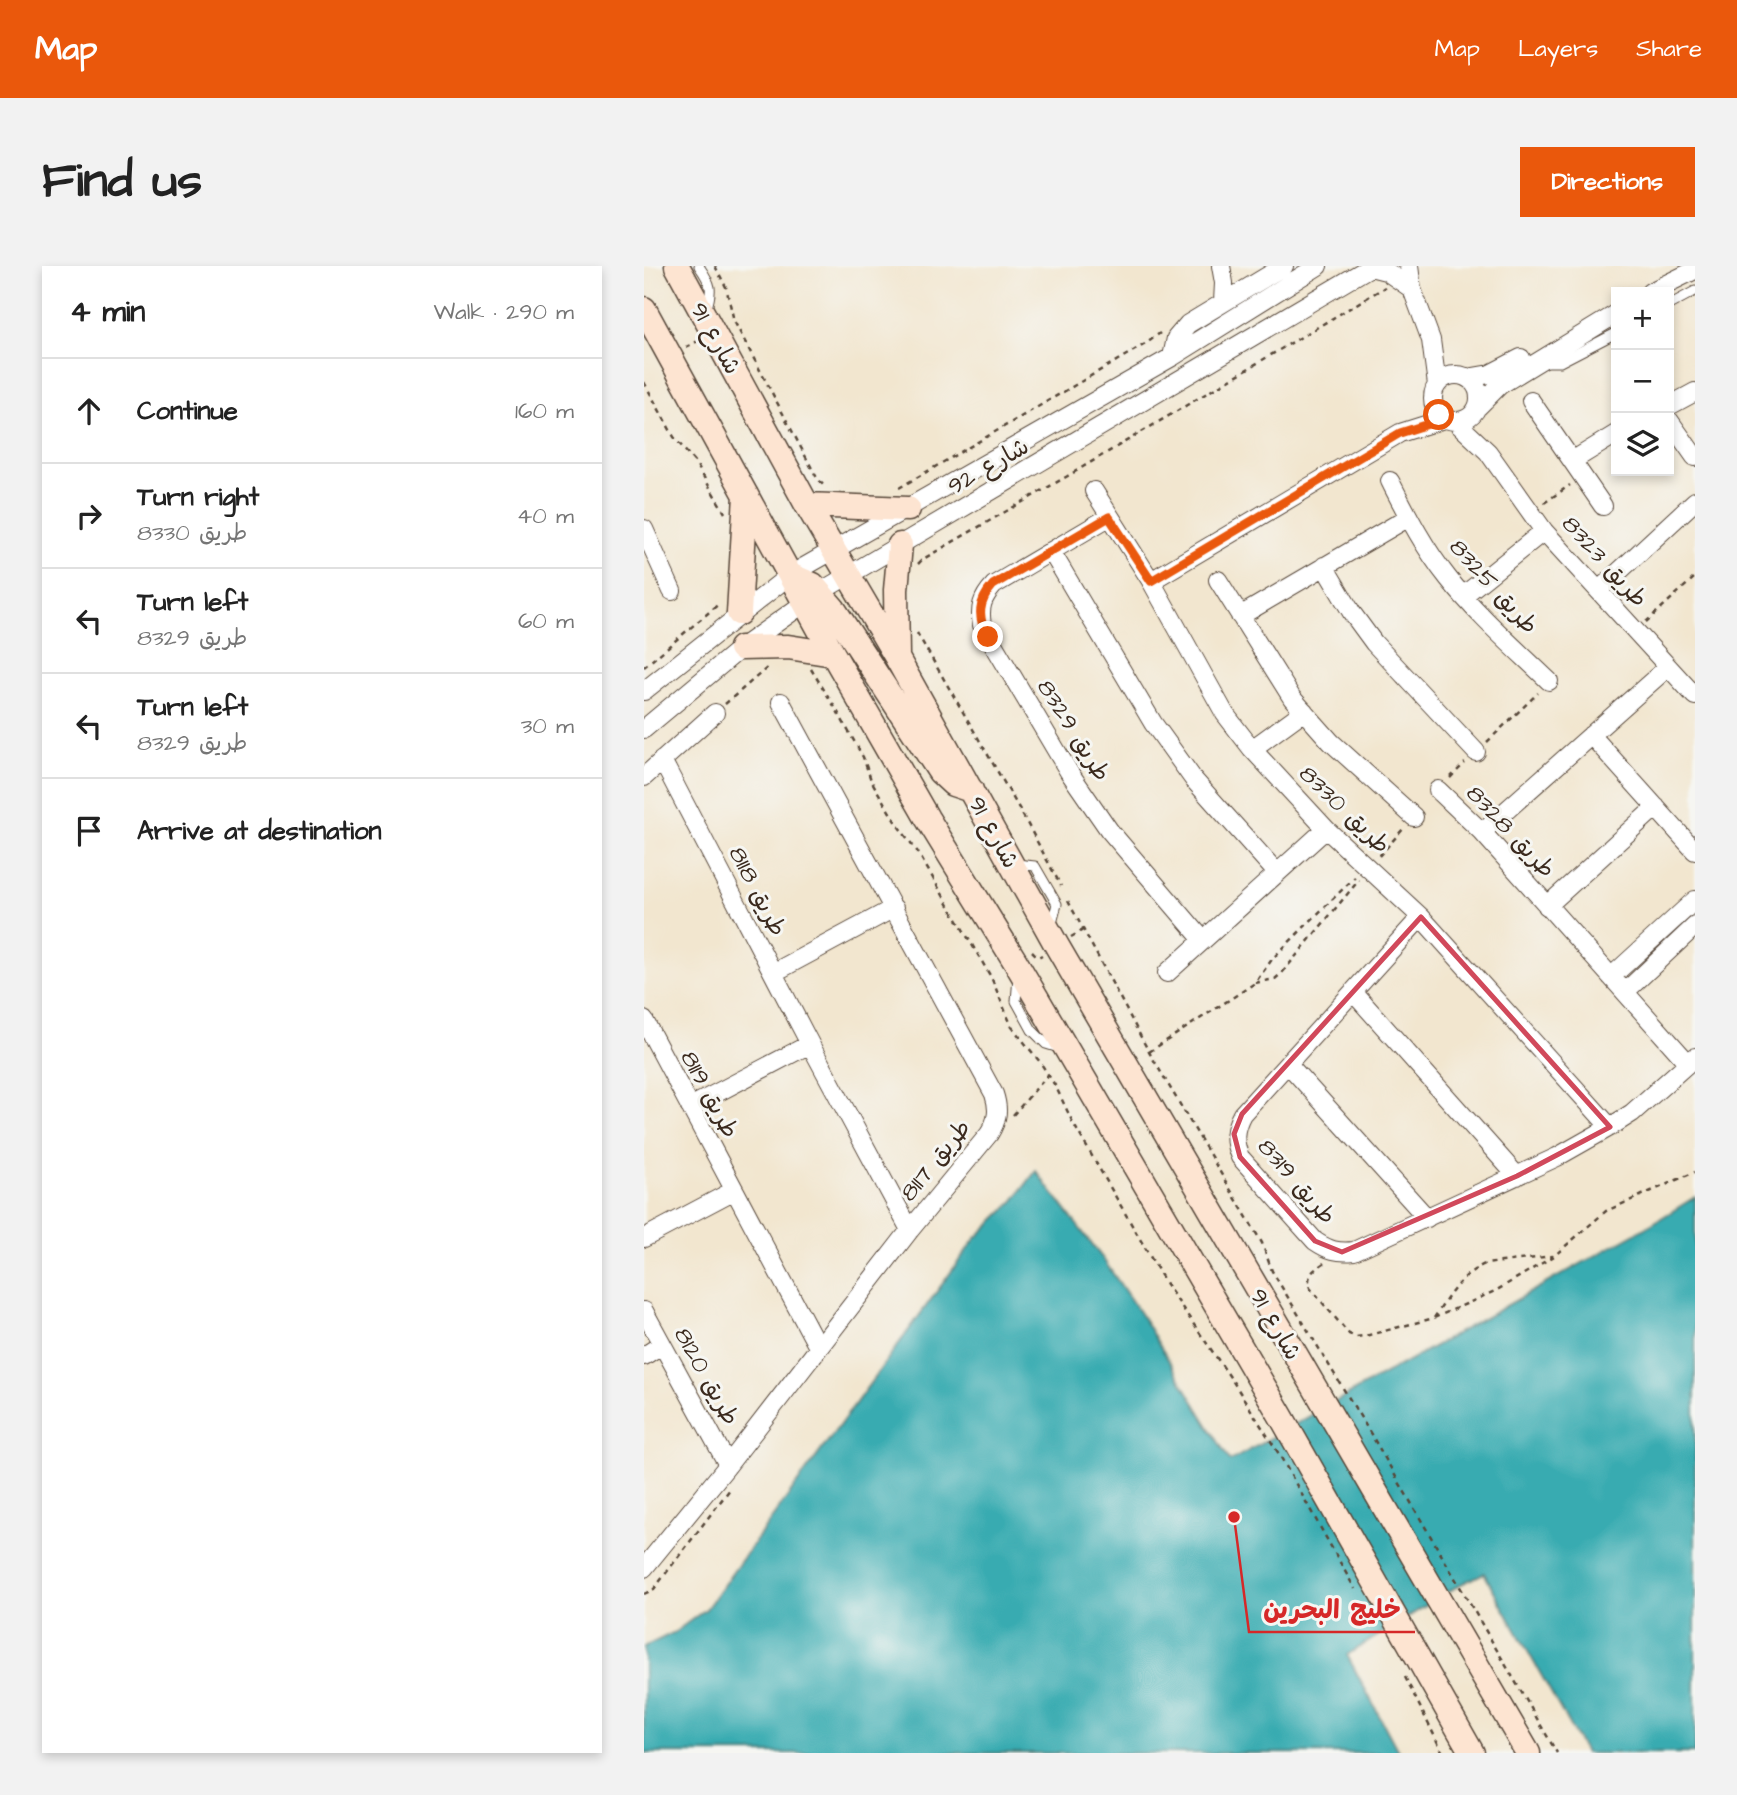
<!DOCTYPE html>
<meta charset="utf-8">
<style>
:root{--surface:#fff;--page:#f2f2f2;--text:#222;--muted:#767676;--line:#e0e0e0;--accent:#ea580c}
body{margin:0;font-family:"Architects Daughter","Playpen Sans Arabic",sans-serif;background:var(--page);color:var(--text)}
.controls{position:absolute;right:21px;top:21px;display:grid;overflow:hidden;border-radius:0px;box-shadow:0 4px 10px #0003}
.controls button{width:63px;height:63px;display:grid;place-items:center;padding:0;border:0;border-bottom:2px solid var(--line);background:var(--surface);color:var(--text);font:35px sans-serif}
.stop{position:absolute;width:21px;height:21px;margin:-16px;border:5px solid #ea580c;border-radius:50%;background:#fff}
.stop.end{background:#ea580c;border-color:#fff;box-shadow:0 2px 7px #0008}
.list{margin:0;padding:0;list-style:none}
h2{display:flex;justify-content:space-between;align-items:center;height:91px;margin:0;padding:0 28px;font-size:30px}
h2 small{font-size:23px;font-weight:400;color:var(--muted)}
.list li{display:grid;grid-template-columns:46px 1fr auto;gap:21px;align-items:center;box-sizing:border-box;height:105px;padding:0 28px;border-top:2px solid var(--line)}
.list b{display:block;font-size:26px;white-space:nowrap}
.list p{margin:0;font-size:23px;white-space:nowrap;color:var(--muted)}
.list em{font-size:23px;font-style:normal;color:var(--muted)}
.icon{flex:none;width:38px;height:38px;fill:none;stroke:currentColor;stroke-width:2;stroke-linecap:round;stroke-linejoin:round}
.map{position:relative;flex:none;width:1051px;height:1487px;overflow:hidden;border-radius:0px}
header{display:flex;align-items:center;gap:42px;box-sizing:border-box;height:98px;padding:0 35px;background:var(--accent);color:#fff}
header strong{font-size:33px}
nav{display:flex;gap:38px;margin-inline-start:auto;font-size:24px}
.intro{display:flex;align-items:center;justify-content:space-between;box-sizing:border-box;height:168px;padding:0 42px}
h1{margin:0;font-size:49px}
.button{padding:18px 32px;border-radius:0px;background:var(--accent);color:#fff;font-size:24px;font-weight:700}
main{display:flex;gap:42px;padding:0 42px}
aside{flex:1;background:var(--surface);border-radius:0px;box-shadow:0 4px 10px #0003}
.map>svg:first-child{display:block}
.water{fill:#39abb1;stroke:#3a6a68;stroke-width:2}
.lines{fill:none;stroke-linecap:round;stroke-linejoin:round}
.lane-casing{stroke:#564639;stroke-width:11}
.street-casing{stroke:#564639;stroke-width:20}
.secondary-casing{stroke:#564639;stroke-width:27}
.path{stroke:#564639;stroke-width:2.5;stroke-dasharray:5 5;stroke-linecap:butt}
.lane{stroke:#fff;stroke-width:9}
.street{stroke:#fff;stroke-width:18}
.secondary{stroke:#fde4d1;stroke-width:24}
.route{stroke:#ea580c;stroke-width:9}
.marked{fill:none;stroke:#d1495b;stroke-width:5;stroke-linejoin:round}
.labels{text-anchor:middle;stroke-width:6;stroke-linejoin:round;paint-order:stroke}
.street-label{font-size:24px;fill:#3b2a1e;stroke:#f6f6f2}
.leader{fill:none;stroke:#d62828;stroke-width:2.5}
.callout-dot{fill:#d62828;stroke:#f6f6f2;stroke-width:2.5}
.callout-label{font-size:26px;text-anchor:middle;font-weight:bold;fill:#d62828;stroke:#f6f6f2;stroke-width:6;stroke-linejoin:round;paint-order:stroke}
</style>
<header>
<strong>Map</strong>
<nav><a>Map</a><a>Layers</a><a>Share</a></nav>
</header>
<div class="intro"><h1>Find us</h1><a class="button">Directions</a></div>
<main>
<aside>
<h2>4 min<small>Walk · 290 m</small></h2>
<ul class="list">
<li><svg class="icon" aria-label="ahead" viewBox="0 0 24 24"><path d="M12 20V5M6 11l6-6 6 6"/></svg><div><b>Continue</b></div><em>160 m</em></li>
<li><svg class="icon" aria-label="right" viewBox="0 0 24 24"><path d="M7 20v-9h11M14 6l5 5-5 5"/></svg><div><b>Turn right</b><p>طريق 8330</p></div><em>40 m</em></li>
<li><svg class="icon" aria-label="left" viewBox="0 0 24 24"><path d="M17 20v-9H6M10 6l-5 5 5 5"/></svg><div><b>Turn left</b><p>طريق 8329</p></div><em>60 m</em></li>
<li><svg class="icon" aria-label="left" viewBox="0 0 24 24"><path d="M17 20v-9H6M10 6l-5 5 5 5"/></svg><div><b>Turn left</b><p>طريق 8329</p></div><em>30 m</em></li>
<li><svg class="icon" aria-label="arrive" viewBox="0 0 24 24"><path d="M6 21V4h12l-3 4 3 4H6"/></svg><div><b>Arrive at destination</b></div></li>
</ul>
</aside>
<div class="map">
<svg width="1051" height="1487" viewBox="0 0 1051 1487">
<rect width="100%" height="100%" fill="#f6f6f2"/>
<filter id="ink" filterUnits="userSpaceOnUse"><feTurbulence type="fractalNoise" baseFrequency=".0143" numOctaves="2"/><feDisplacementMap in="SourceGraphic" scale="14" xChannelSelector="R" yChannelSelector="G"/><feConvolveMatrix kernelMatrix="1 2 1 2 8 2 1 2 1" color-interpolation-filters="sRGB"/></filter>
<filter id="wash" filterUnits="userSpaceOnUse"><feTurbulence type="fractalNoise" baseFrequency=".00686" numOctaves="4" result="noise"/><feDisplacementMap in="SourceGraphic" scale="28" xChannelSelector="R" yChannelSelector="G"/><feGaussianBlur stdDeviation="1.57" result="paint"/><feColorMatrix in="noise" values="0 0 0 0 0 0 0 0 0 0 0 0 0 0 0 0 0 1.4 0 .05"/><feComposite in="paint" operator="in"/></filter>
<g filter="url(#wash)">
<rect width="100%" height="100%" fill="#f2e6cf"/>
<!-- water -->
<path class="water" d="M392 905 459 993 497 1049 586 1195 1006 959 1051 931V1487H941L840 1307 817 1318 703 1389 755 1487H0V1381L31 1366 62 1343 331 973 368 937Z"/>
</g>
<g filter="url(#ink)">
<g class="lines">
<!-- lane casing -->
<g class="lane-casing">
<path id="lane" d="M55 0C68 19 69 23 62 45
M1025 39 1051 25
M896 96H916L972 67
M372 598 391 600 413 638 407 661
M374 711 372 735 388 764 402 778 415 782"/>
</g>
<!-- street casing -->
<g class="street-casing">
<path id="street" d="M577 0 580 17 579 36
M765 0 768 23 787 74 793 119
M726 1 742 5 768 23
M1006 26 1051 4
M528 91 532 72 544 58 640 0
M789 132a23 23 0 1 1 46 0a23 23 0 1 1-46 0Z
M823 112 846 108 877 92
M887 135 959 240
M1025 140 1051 126
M834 141 856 119 972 48
M1025 154 1051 191
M812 156 844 186 900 265 1051 430
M928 195 972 168
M746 215C763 248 780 282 804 312 833 349 871 382 905 415
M450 225 507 315 581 448 608 483 682 563 777 651 966 861
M465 251 350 319C338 332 335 342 338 359L425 506 465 564 559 674
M0 263 28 325
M407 285 509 457 550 514 633 607
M680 300 708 347 730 377 832 486
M574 314 648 432 687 476 770 551
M507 315 756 167 800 153
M955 324 1051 235
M819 330 900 265
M596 350 765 251
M0 425 146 309 528 91 674 0
M0 463 97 382 176 326 728 0
M947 469 1051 585
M608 483 660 445
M18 494 166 778 266 964
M0 511 71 447
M794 524 838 566 1044 797
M838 566 1024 401
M903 640 1012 541
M777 651 598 848C590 863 589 875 596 891L671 975C684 984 694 987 710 985L913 891 966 861 988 847 1051 791
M129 707 250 642
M523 707 682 563
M967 711 1051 634
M709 726 873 910
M981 726 1051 660
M0 754 174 1081
M644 798 783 952
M46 841 166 778
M0 972 89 925
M0 1045 84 1199
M0 1090 17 1079
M0 1302 84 1199 266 964 345 868C354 854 355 843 350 828L137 436"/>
</g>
<!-- secondary casing -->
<g class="secondary-casing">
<path id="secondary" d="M33 0 163 239 253 392 413 680 884 1487
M0 43 189 388 283 552 371 695 637 1150 828 1487
M163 239 264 243
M146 309 169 319 189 342 296 506 309 518 327 524
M95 347 102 229
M97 382 144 381 189 388
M253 391 252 324 256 279"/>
</g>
<!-- path -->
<path class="path" d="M71 0 82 21 90 55 173 212 181 221
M42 81 54 75
M0 116 30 171 52 198 81 247
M255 222 503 77 516 67
M900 237 926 219
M274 298 279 293 422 211 741 21
M1002 356 1051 311
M273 367 376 544 417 620
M0 401 76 337
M167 403 192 443 219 491 227 514 252 557 273 585 347 711 368 761 396 796 412 821 429 857 522 1018 588 1114 635 1188 711 1323
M81 438 124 401
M843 476 894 427
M806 512 821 497
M735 590 761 561
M424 635 505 786 618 977 628 1005 731 1175 913 1487
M427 671 439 664
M388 685 394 691 398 689
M611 717 631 713 638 707 715 614
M505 786 611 717 629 692 711 611
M369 849 404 809
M680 997C670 1004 662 1008 666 1022L705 1068 712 1071 725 1069 790 1052 822 1038 853 1024 910 990 962 945 1051 906
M790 1052C805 1030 816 1009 841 998L909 990
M0 1328 10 1323 86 1223
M761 1411 799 1487"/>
<!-- lane -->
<use href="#lane" class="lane"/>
<!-- street -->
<use href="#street" class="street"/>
<!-- secondary -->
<use href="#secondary" class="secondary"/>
</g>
</g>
<g class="lines" filter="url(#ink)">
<!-- route -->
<path class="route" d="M344 371C333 351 334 336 349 319L465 251 507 315 756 167 800 153 795 149"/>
</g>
<!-- marked area -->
<path class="marked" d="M777 651 966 861 873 910 698 986 671 975 596 891 590 868 598 848Z"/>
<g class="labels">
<!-- street labels -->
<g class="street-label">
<text transform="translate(72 72) rotate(61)" y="8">شارع 91</text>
<text transform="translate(344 200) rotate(-30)" y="8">شارع 92</text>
<text transform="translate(961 295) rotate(48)" y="8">طريق 8323</text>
<text transform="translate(850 320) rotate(48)" y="8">طريق 8325</text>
<text transform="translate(430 464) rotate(58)" y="8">طريق 8329</text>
<text transform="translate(701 543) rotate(44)" y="8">طريق 8330</text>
<text transform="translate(867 565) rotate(47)" y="8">طريق 8328</text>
<text transform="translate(350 566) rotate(61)" y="8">شارع 91</text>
<text transform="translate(114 625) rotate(63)" y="8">طريق 8118</text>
<text transform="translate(66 828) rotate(62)" y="8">طريق 8119</text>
<text transform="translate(291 894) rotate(-51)" y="8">طريق 8117</text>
<text transform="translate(653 915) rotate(49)" y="8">طريق 8319</text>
<text transform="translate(632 1058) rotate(60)" y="8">شارع 91</text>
<text transform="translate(63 1110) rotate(61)" y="8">طريق 8120</text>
</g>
</g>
<!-- callouts -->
<path class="leader" d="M590 1251L605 1366H771"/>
<circle class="callout-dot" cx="590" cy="1251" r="7"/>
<g class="callout-label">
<text x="688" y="1352">خليج البحرين</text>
</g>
</svg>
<div class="controls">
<button>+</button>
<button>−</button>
<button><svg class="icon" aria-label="layers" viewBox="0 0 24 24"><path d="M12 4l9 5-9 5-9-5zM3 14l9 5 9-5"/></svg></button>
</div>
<div class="stop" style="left:795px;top:149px"></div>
<div class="stop end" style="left:344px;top:371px"></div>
</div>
</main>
